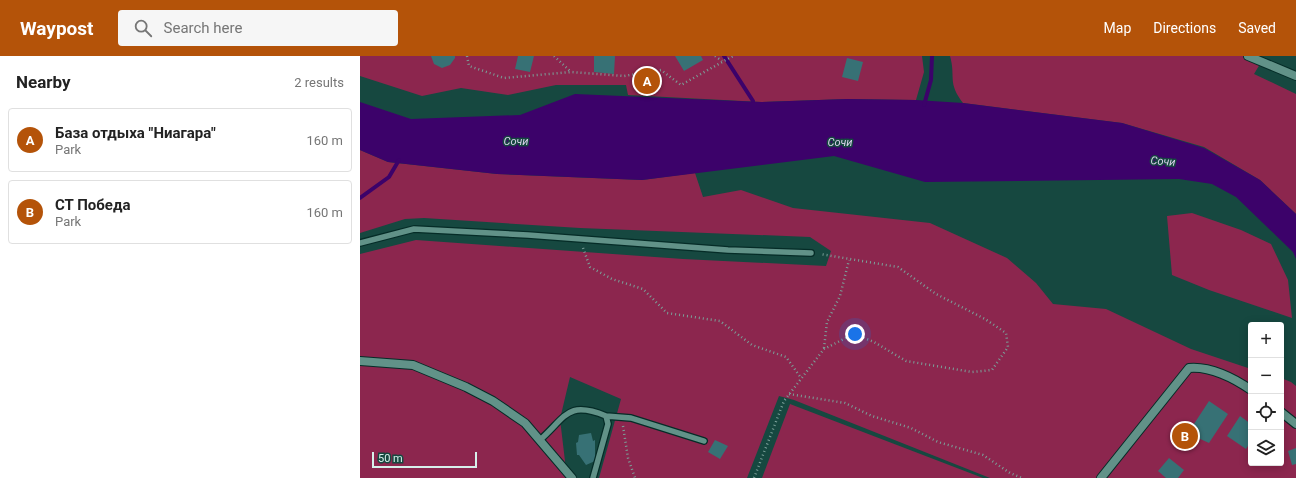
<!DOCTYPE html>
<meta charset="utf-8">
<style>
:root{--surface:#fff;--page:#f6f6f6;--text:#222;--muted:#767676;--line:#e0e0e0;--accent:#b45309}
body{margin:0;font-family:Roboto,sans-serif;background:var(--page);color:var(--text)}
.controls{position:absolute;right:12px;bottom:12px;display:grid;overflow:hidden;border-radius:4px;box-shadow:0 2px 10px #0003}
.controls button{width:36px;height:36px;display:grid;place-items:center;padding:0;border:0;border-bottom:1px solid var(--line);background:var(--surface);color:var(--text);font:20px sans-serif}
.scale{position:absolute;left:12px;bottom:10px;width:105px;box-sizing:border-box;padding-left:4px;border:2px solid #d7f0eb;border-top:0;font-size:11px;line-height:14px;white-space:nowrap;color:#d7f0eb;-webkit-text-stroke:3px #164840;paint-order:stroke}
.you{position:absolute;left:495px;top:278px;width:14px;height:14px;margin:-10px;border:3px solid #fff;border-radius:50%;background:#1a73e8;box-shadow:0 0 0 6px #1a73e833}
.badge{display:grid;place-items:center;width:26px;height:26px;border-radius:50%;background:var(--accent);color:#fff;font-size:13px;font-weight:700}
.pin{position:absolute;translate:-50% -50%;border:2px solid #fff;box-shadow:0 1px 4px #0006}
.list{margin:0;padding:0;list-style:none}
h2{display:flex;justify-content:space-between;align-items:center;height:52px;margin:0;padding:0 16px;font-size:17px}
h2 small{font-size:13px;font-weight:400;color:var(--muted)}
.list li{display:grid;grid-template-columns:26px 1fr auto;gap:12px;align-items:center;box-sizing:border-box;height:64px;margin:0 8px 8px;padding:0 8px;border:1px solid var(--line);border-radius:4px}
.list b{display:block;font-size:15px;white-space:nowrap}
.list p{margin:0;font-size:13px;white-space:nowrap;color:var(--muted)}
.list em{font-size:13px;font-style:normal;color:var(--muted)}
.icon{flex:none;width:22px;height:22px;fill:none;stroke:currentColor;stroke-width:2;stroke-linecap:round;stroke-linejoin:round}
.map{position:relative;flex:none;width:936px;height:422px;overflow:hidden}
header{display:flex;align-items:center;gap:24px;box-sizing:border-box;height:56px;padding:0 20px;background:var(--accent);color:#fff}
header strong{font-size:19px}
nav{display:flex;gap:22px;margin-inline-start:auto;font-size:14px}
.search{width:280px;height:36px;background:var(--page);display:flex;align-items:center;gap:10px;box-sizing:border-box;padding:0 14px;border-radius:4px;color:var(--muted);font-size:15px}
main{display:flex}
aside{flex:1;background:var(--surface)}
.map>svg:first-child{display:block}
.green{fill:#8c264e}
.water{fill:#3c026a}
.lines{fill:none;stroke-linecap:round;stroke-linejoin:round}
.stream{stroke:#3c026a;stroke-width:4}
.building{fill:#377175}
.service-casing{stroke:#052c27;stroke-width:8}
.minor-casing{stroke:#052c27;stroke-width:10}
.tertiary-casing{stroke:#052c27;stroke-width:10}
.path{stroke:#7ba099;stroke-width:2.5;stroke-dasharray:1 3;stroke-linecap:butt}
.service{stroke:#619288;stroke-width:5.5}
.minor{stroke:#619288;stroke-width:8}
.tertiary{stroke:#619288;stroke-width:8}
.labels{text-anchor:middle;stroke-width:3;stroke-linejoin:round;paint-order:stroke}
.water-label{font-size:11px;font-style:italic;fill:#dbd2ec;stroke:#164840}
</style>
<header>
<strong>Waypost</strong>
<div class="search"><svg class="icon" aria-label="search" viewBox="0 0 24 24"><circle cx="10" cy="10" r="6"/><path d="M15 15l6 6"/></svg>Search here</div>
<nav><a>Map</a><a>Directions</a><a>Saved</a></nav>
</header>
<main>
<aside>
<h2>Nearby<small>2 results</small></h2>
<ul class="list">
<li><span class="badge">A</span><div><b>База отдыха &quot;Ниагара&quot;</b><p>Park</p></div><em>160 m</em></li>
<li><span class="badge">B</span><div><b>СТ Победа</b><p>Park</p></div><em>160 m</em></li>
</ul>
</aside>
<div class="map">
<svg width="936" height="422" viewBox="0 0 936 422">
<rect width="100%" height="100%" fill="#164840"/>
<!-- green -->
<path class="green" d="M0 0H562L564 16 556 44 487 43 401 46 268 39 266 29H196L148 39 101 32 62 40 0 20Z
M590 0H897L903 3 894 18 936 38V158L900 124 844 91 762 67 603 47C587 26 596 21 590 0Z
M0 94 28 106 137 118 282 124 335 117 343 141 381 134 433 152 570 167 647 202 676 227 693 248 746 253 831 293 891 313V407H921V322L931 326 936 330V422H630L434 344 419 340 387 422H239L261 343 210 321 200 363 207 422H0V198L56 184 323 203 466 210 471 195 450 181 220 172 64 162 45 163 0 177Z
M832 157 881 174 911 188 928 224 932 262 849 234 812 219 807 160Z
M430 348 623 422H402Z"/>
<!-- water -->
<path class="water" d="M215 38 401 46 487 43 556 44 603 47 762 67 844 92 900 124 936 158V203L933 196 876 141 852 128 819 123 565 126 474 100 282 124 137 118 28 106 0 94V46L51 63 160 59Z"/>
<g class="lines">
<!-- stream -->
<path class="stream" d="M364 0 393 45
M564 49 571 24 572 0
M0 142 29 121 39 104"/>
</g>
<!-- building -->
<path class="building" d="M71 0H95V2L90 9 82 12 74 8Z
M158 0H174L170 16 155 13Z
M234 0H255L254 18 234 16Z
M315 0H341L343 4 324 15Z
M487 2 503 6 498 25 482 21Z
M849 345 868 358 849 387 838 382 830 374Z
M880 360 891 368V385L886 393 867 380Z
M231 377 233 385 235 384V405L226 409 219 399H217L216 387 218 386 219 379Z
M355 384 368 390 360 403 348 396Z
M936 392V408L932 409 928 395Z
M809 402 824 414 818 422H806L798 415Z"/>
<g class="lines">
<!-- service casing -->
<g class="service-casing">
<path id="service" d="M0 187 54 173 168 179 368 194 451 197
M246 360 271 362 344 385
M180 384C206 361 207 344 246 360L248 368 233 422"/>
</g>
<!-- minor casing -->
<g class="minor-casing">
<path id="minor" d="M921 356 936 368
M741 422 829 312C850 310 874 322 891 334"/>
</g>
<!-- tertiary casing -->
<g class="tertiary-casing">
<path id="tertiary" d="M888 0 936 20
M0 305 53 309 106 331 133 345 165 367 212 422"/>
</g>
<!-- path -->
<path class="path" d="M107 0 109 10 144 22 211 16 264 20 301 14 321 29 373 0
M194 0 211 16
M355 0 362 5
M223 192 230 211 252 223 283 233 307 257 360 265 392 289 426 301 441 322
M464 292 467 266 480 240 489 204
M429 338 485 347 512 360 551 372 578 386 623 399 650 417 662 422
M263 370 268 402 275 422
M394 422 424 345 464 293 494 278 514 286 546 305 612 316 632 314 648 291 646 277 625 263 576 238 538 211 460 198"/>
<!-- service -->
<use href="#service" class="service"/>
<!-- minor -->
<use href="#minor" class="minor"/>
<!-- tertiary -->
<use href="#tertiary" class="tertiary"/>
</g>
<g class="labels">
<!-- water labels -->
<g class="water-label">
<text x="156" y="89">Сочи</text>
<text x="480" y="90">Сочи</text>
<text transform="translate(803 105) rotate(4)" y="4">Сочи</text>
</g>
</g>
</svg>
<div class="controls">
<button>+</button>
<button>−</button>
<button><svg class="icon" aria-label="locate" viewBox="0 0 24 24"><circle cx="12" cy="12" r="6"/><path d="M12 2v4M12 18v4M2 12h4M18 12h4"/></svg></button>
<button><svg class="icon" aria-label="layers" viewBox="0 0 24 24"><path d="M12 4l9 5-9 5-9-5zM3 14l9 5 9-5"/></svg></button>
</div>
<div class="scale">50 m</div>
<div class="you"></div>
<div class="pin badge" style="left:287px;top:25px">A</div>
<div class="pin badge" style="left:825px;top:380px">B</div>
</div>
</main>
